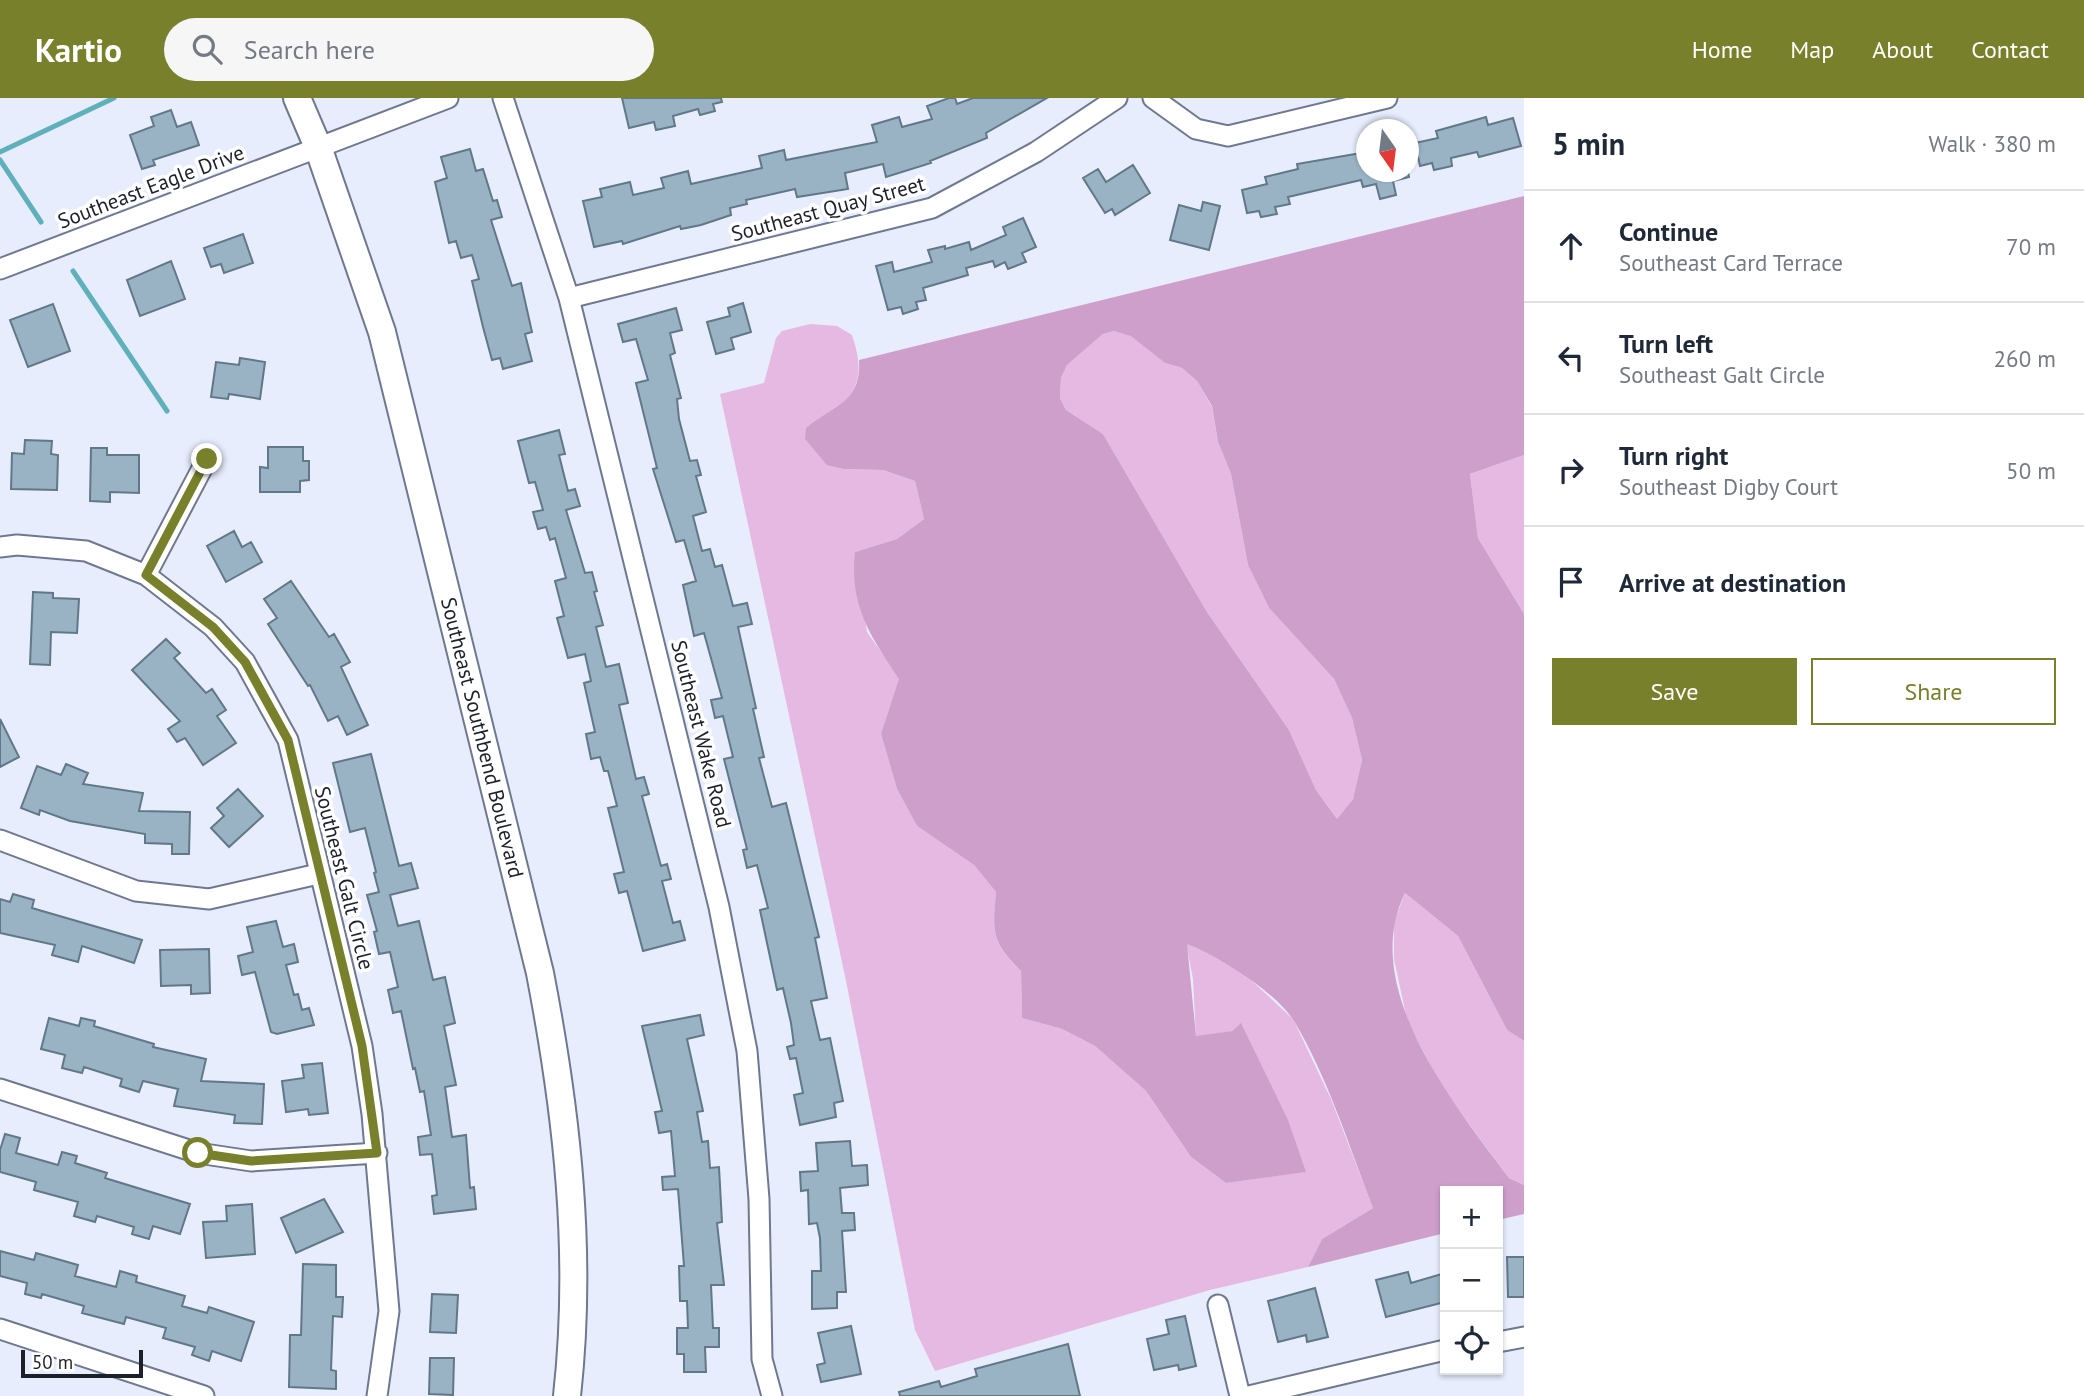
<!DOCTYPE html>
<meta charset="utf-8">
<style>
:root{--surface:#fff;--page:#f6f6f7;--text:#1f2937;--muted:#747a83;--line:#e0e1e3;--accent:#79802b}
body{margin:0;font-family:"PT Sans",sans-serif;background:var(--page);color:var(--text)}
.controls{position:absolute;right:21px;bottom:21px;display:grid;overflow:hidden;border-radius:0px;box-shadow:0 2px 5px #0004}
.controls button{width:63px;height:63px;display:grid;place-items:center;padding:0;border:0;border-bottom:2px solid var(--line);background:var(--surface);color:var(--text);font:35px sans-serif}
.compass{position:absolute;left:1356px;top:21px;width:63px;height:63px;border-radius:50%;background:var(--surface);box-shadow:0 2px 5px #0004;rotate:166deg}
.scale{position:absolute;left:21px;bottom:18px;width:122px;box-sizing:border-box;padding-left:7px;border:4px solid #1c2029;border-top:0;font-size:19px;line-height:24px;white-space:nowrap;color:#1c2029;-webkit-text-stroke:5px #fff;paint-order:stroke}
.stop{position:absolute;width:21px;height:21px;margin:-16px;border:5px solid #79802b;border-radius:50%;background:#fff}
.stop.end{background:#79802b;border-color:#fff;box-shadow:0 2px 7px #0008}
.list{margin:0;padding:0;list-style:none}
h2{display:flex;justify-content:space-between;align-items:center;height:91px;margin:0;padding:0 28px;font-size:30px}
h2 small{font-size:23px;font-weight:400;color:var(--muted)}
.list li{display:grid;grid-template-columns:46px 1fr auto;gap:21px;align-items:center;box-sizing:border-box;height:112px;padding:0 28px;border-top:2px solid var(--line)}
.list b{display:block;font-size:26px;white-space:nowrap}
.list p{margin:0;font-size:23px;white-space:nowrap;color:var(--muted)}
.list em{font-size:23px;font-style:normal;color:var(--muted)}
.actions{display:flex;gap:14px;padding:21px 28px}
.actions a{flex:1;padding:16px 0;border:2px solid var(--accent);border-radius:0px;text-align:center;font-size:24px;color:var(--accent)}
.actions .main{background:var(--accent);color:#fff}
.icon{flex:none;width:38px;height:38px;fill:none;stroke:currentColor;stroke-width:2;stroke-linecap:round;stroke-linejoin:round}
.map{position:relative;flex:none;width:1524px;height:1298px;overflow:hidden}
header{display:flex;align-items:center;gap:42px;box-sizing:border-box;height:98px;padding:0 35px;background:var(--accent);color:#fff}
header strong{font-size:33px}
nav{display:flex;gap:38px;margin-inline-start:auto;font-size:24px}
.search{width:490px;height:63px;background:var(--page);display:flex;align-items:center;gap:18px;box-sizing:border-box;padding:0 24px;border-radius:38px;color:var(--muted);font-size:26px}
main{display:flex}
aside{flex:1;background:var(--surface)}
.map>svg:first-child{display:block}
.green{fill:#e6b9e3}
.forest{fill:#cf9fcb;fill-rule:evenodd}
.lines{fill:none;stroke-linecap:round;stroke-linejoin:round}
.stream{stroke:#5fb0ba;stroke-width:5}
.building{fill:#99b3c4;stroke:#607888;stroke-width:2}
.street-casing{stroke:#6e788f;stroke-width:23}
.secondary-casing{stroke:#6e788f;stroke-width:30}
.street{stroke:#fff;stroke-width:19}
.secondary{stroke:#fff;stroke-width:26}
.route{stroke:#79802b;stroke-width:9}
.labels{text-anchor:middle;stroke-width:7;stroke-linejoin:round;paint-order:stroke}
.street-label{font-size:21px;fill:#1c2029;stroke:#fff}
</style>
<header>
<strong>Kartio</strong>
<div class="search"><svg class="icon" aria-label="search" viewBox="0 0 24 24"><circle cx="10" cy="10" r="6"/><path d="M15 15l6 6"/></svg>Search here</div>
<nav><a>Home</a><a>Map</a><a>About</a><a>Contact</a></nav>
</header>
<main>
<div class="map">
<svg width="1524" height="1298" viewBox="0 0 1524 1298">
<rect width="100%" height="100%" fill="#e7edfd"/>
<!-- green -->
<path class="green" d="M810 226 837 228 852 237C867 281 857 302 815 323L844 371 883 372 915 383 924 421 897 441 855 454 867 534 900 581 881 636 897 691 917 728 974 767 996 794C993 833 990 844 1021 873L1022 920 1062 931 1095 948 1146 993 1191 1059 1226 1085 1305 1074 1240 926 1232 933 1196 939 1193 881 1186 845 1238 870 1293 921 1331 1001 1373 1110 1322 1141 1308 1169 1210 1192 935 1273 915 1232 845 878 720 296 764 285 776 240 782 233Z
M1114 233 1131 237 1165 265 1182 270 1197 283 1212 309 1218 344 1231 376 1248 467 1269 510 1334 581 1352 620 1362 662 1353 701 1337 721 1316 692 1289 632 1207 514 1103 336 1066 312 1060 300 1061 280 1067 267 1103 236Z
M1524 357V516L1478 440 1470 376Z
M1405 795 1458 838 1507 932 1524 943V1087L1509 1080 1441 988 1407 922 1394 861V824Z"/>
<!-- forest -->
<path class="forest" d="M1524 98V357L1470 376 1478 440 1524 516V943L1507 932 1458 838 1405 795C1358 890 1455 1007 1509 1080L1524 1087V1116L1498 1122V1093H1445V1135L1308 1169 1322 1141 1373 1110C1349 1048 1328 980 1294 923 1276 894 1218 858 1187 846L1196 938 1232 933 1241 925 1288 1022 1306 1074 1226 1085 1191 1059 1146 993 1095 948 1062 931 1022 920 1021 873C990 843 993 833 996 794L974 767 917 728 897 691 881 636 899 581C871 539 849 508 855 454L897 441 924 421 915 383 883 372 844 371 827 367 805 341 806 330C832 308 862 305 859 262ZM1114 233 1131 238 1165 265 1182 270 1197 283 1212 308 1218 344 1231 376 1248 467 1269 510 1334 581 1352 620 1362 662 1353 701 1337 721 1316 692 1289 632 1207 514 1103 336 1066 312 1060 300 1061 280 1067 267 1103 236Z"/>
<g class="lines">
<!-- stream -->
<path class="stream" d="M0 54 114 0
M0 62 41 124
M73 173 167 313"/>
</g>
<!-- building -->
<path class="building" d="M622 0H721L722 4 713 6 715 13 700 17 698 11 673 18 675 28 656 32 654 24 629 30Z
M949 0H955L957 6 973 0H1047L986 35 987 40 930 63 931 65 886 79 883 66 845 75 848 91 797 99 795 91 746 102 747 106 730 110 731 117 701 127 681 131 680 128 623 146 622 143 594 149 583 103 602 99 600 91 630 84 633 97 664 90 661 80 688 73 691 86 762 70 759 58 784 52 786 62 877 44 872 27 899 19 902 29 932 21 927 8Z
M171 12 177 29 191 24 199 47 153 62 155 67 142 71 130 37 154 28 151 19Z
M1486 19 1488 27 1513 20 1521 48 1479 59 1477 54 1451 60 1452 68 1434 72 1432 65 1420 68 1415 45 1438 40 1436 33Z
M470 51 476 73 483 71 493 103 497 102 502 119 491 122 512 188 521 185 532 234 525 236 532 263 503 271 500 260 492 262 483 229 472 183 479 181 472 157 461 160 456 143 449 145 435 84 447 80 441 59Z
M1367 54V74H1408L1409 79 1393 83 1396 97 1380 101 1376 86 1363 89 1361 82 1288 99 1290 106 1275 109 1277 116 1261 119 1259 113 1247 115 1242 92 1267 86 1265 79 1298 71 1297 66Z
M1133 67 1150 95 1115 117 1112 111 1105 115 1083 80 1098 71 1106 84Z
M1203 104 1220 108 1209 152 1170 142 1179 107 1201 113Z
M1023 120 1036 149 1022 155 1026 164 1008 171 1005 164 995 169 993 163 966 170 968 177 923 190 926 202 916 204 918 211 903 216 901 209 888 212 876 168 892 164 894 174 932 164 928 152 945 148V151L969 144 971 152 1006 137 1003 129Z
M243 136 253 165 224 175 221 166 211 169 204 150Z
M171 163 185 201 140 218 127 182Z
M743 205 751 234 731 240 734 251 716 256 707 224 730 218 728 210Z
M53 206 70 253 28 269 10 222Z
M676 210 682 232 670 235 675 255 670 257 681 300 677 301 679 321 690 363 697 362 701 377 696 378 706 414 693 418 702 453 710 451 715 469 722 467 733 508 747 505 752 526 738 529 756 610 753 611 764 659 759 660 772 709 786 705 819 839 815 840 827 900 811 903 820 942 830 940 843 1003 834 1005 836 1019 800 1027 794 997 803 995 796 960 790 961 787 949 794 947 791 925 783 890 777 892 760 812 768 810 757 767 747 770 743 752 747 751 724 661 733 659 723 618 715 620 711 602 722 600 704 535 694 538 683 487 696 483 684 442 676 444 653 371 657 370 636 285 648 282 636 241 623 244 618 226Z
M240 260 265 264 260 301 229 296 228 301 211 299 216 264 239 267Z
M559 332 565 356 559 357 568 393 575 391 580 408 566 412 585 475 592 474 597 493 594 494 603 527 596 529 606 569 619 566 628 605 619 607 636 681 644 679 649 696 642 698 661 768 667 766 671 781 662 783 673 825 680 823 685 842 643 853 627 793 619 795 614 776 624 774 608 710 617 708 608 673H604L600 659 591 661 586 636 595 634 584 585 591 583 585 556 568 560 557 520 564 518 555 483 566 480 555 440 550 442 546 429 538 431 533 414 543 412 535 384 529 385 518 343Z
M25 342 52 343 51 356 58 357 57 392 11 391 12 355 24 356Z
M268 349H303V363H309V382L300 383V394H260V369L268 370Z
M91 350H107V357H139V395L110 394V404L90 403Z
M234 433 242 449 251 444 262 464 226 484 207 448Z
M291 483 329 539 334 536 350 564 341 569 368 627 347 637 338 618 328 623 310 587 308 588 268 526 277 520 264 501Z
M33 494 53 495V500L79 501 77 535 51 534 50 567 30 566Z
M166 541 180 555 174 560 206 595 212 591 226 612 217 618 236 645 203 667 185 640 177 644 168 631 180 623 132 572Z
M0 621 19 659 0 669Z
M371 656 399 768 411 765 418 790 390 797 398 828 419 823 433 882 445 879 455 925 444 928 456 987 445 989 452 1039 466 1037 470 1090 474 1089 476 1111 434 1116 432 1098 437 1097 432 1056 420 1057 418 1039 431 1037 424 993 420 994 415 970 413 971 401 913 393 915 388 892 398 889 390 854 379 856 374 834 377 833 367 797 379 794 374 775 376 774 365 730 350 734 333 665Z
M66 666 88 675 83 686 143 695 139 713 190 714 189 756H172V746L145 745V736L70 723 40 712 39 717 21 710 37 668 61 677Z
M238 691 263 718 229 749 211 730 224 718 217 710Z
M13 796 34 802 32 810 142 842 134 865 82 848 78 864 52 857 55 847 0 835V801L10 804Z
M276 823 283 849 294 846 298 864 286 867 294 897 298 896 302 912 309 910 314 927 277 936 271 934 255 874 242 877 238 858 253 854 247 829Z
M209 851 210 895 191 896V887L161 888 160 852Z
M700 917 704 937 687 941 703 1013 697 1014 702 1044 708 1043 710 1070 719 1069 722 1124 717 1125 724 1187H711L713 1230H719V1249H705L706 1274H684V1256H677V1230H688L687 1203H680L679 1168H684L678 1091 663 1092 662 1079 675 1078 671 1033 659 1035 655 1014 662 1013 642 928Z
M49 920 79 928 81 920 95 923 94 928 154 946 153 949 206 961 201 983 264 986 262 1026 234 1025 235 1017 174 1008 178 991 143 983 139 994 120 988 122 981 84 969 82 975 62 970 65 957 41 951Z
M322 965 328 1015 309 1017 308 1011 286 1014 282 983 304 980 302 967Z
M5 1036 20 1040 16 1055 58 1067 62 1054 77 1058 75 1065 107 1075 105 1080 190 1106 180 1136 153 1128 149 1141 132 1136 134 1129 97 1118 95 1124 74 1118 78 1104 34 1092 36 1084 0 1074V1052Z
M850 1043 852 1068 867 1067 868 1087 840 1090 842 1115H854L855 1132 842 1133 846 1194H837V1210L812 1211V1173H821L820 1140 817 1125 809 1126 808 1092 801 1093 800 1074 818 1073 816 1045Z
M324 1101 343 1134 296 1155 281 1120Z
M252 1106 255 1156 206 1160 203 1124 227 1123 226 1108Z
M0 1153 34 1162 36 1155 78 1167 75 1178 116 1189 120 1173 137 1178 136 1184 185 1198 182 1208 207 1215 209 1209 254 1224 241 1263 212 1253 209 1263 192 1257 195 1249 163 1240 166 1230 126 1219 124 1226 82 1215 84 1208 42 1196 41 1200 25 1196 27 1185 0 1178Z
M1507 1159H1524V1199H1508Z
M303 1166 336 1167V1199H343L342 1219 333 1218 331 1272 336 1273V1291L289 1289 290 1237H301Z
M1408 1174 1411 1185 1445 1175V1204L1386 1219 1376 1182Z
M1315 1190 1328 1239 1307 1244 1306 1237 1278 1244 1268 1203Z
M432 1196 458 1197 456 1235 430 1234Z
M1185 1218 1196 1268 1179 1272 1178 1267 1154 1272 1147 1241 1169 1236 1166 1222Z
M851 1228 861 1276 821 1284 817 1267 825 1265 818 1235Z
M1068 1246 1080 1298H900L899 1294 939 1283 941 1289 977 1278 975 1271Z
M430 1260H454L453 1297 429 1296Z"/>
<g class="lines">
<!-- street casing -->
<g class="street-casing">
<path id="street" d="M503 0 569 200 719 809 747 953 759 1101 762 1261 772 1298
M1153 0 1196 31 1228 38 1387 0
M0 171 448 0
M569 200 932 110 1036 54 1117 0
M0 449 17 447 86 453 146 477 213 529 245 564 288 642 362 948 372 1016 389 1213 377 1298
M146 477 207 361
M0 742 136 793 209 801 318 776
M0 991 198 1055 251 1063 377 1055
M1218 1207 1240 1298
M0 1231 204 1298
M1498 1244 1524 1239
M1249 1298 1445 1252"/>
</g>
<!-- secondary casing -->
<g class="secondary-casing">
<g id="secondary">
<path id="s1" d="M297 0 318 49 382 234 540 875C567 1015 583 1155 567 1298"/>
</g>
</g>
<!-- street -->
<use href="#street" class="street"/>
<!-- secondary -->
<use href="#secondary" class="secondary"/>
</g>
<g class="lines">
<!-- route -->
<path class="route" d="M198 1055 251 1063 377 1055 362 948 288 642 245 564 213 529 146 477 207 361"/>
</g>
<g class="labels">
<!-- street labels -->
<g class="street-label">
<text transform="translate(151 89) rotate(-21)" y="7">Southeast Eagle Drive</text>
<text transform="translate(828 111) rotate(-15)" y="7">Southeast Quay Street</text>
<text transform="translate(701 636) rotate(76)" y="7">Southeast Wake Road</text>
<text dy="7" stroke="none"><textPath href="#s1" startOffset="667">Southeast Southbend Boulevard</textPath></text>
<text transform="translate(344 780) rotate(76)" y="7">Southeast Galt Circle</text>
</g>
</g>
</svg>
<div class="controls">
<button>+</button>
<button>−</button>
<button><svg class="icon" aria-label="locate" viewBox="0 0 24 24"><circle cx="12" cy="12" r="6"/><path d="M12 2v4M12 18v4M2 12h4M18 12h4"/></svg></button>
</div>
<svg class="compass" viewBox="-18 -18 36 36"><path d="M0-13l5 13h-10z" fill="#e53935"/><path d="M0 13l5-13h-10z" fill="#747a83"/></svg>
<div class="scale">50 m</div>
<div class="stop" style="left:198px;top:1055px"></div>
<div class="stop end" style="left:207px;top:361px"></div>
</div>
<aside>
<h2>5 min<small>Walk · 380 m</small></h2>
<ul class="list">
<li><svg class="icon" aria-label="ahead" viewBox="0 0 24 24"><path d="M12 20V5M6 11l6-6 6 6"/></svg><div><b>Continue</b><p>Southeast Card Terrace</p></div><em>70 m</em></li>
<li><svg class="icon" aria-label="left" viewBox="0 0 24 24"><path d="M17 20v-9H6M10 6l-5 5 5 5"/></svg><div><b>Turn left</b><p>Southeast Galt Circle</p></div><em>260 m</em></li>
<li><svg class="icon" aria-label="right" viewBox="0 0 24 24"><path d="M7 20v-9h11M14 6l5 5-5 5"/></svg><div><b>Turn right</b><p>Southeast Digby Court</p></div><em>50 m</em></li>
<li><svg class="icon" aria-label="arrive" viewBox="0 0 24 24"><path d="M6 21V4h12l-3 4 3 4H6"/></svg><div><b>Arrive at destination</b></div></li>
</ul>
<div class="actions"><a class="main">Save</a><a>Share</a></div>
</aside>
</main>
